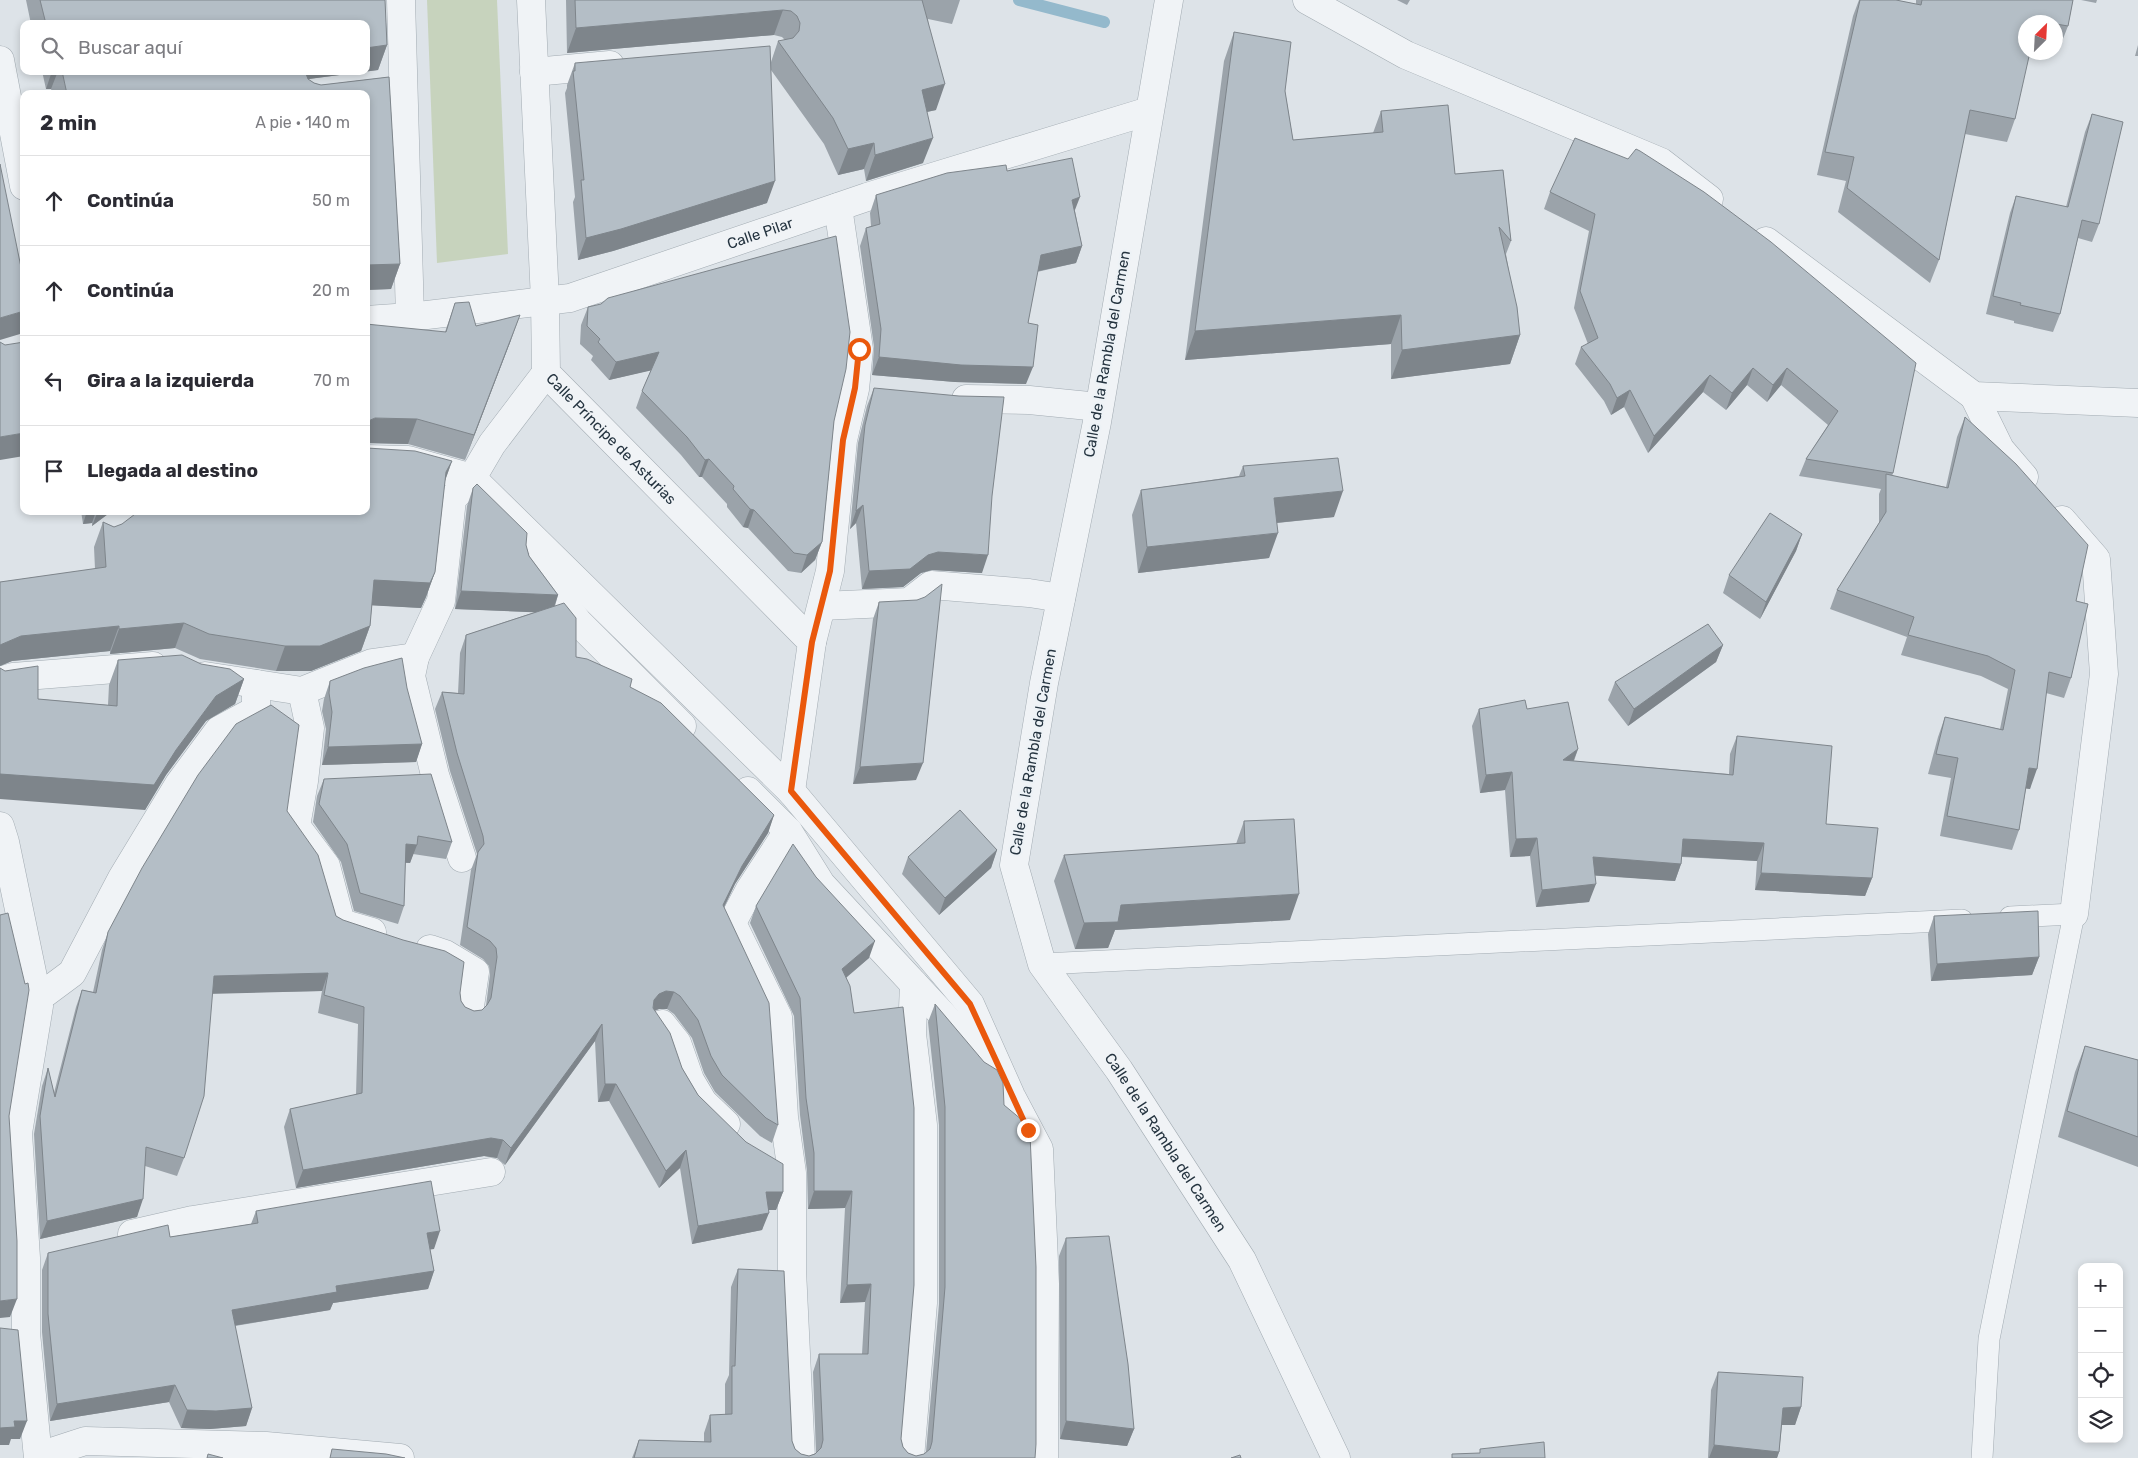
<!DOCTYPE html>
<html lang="es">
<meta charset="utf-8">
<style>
:root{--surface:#fff;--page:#f2f2f3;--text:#2b2b33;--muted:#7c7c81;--line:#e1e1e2}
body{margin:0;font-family:Rubik,sans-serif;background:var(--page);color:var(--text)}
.controls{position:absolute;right:15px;bottom:15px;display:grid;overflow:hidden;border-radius:10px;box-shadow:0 2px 8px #0003}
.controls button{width:45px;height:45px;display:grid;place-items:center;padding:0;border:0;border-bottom:1px solid var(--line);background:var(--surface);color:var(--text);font:25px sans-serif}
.compass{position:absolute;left:2018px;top:15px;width:45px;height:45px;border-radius:50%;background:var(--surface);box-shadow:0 2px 8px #0003;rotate:24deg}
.stop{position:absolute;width:15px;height:15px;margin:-11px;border:4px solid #ea580c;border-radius:50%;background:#fff}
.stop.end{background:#ea580c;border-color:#fff;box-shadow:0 1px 5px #0008}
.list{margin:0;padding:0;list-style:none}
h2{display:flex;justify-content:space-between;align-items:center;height:65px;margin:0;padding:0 20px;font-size:21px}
h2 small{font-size:16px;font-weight:400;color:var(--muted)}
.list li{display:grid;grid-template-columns:32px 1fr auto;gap:15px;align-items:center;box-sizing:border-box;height:90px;padding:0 20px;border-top:1px solid var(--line)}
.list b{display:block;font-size:19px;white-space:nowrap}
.list em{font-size:16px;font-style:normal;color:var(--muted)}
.icon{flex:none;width:28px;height:28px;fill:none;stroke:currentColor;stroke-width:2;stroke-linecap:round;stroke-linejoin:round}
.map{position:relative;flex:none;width:2138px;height:1458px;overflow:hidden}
.search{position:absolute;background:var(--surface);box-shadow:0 2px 8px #0003;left:20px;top:20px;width:350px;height:55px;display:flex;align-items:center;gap:12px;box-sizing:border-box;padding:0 18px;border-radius:10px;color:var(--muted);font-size:19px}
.panel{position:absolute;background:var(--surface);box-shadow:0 2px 8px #0003;left:20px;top:90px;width:350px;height:425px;border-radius:10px}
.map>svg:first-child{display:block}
.green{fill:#c7d3bd}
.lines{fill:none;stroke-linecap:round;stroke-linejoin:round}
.stream{stroke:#94b9cc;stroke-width:12}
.lane-casing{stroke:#a2abb2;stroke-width:22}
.street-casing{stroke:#a2abb2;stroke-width:29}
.lane{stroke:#f0f3f6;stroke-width:21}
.street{stroke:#f0f3f6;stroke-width:28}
.wall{fill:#9ba3aa}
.shaded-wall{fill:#7e858b}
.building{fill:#b4bec6;stroke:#7e858b}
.route{stroke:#ea580c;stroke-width:6}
.labels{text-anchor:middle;stroke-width:4.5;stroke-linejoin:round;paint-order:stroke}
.street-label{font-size:15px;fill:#253440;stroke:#edf2f6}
</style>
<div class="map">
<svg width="2138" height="1458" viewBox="0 0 2138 1458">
<rect width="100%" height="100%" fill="#dde3e8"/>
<!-- green -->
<path class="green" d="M427 0H497L508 254 437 263Z"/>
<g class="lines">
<!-- stream -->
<path class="stream" d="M1019 0 1104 22"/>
<!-- lane casing -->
<g class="lane-casing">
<path id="lane" d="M1042 964 1962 920
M1982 1458 1989 1339 2074 914 2010 917"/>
</g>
<!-- street casing -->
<g class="street-casing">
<g id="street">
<path d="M401 0 410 317"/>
<path id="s1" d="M531 0 545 300 546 373 812 642 791 791"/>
<path id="s2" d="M1169 0 1097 422 1044 683 1014 865 1042 964 1119 1070 1242 1260 1336 1458"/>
<path d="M1307 0 1406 55 1661 162 1709 199"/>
<path d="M0 60 24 186"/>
<path d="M534 72 610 65"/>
<path d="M1766 241 1974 396 2138 403"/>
<path id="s3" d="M366 320 410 317 570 298 867 197 1149 111"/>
<path d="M546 373 492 444 472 478 791 791 970 1004 1011 1096 1039 1149 1045 1284 1044 1458"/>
<path d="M1974 396 2000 449 2024 477"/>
<path d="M966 399 1029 400 1099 407"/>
<path d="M366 459 408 460 472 478 452 499 441 601 415 657 411 676 435 775 462 858"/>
<path d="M2062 520 2096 559 2104 674 2074 914"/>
<path d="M536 566 578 622 682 726"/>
<path d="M822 606 909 602 931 585 1029 593 1061 598"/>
<path d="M812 642 830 571 843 440 855 389 859 349 838 207"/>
<path d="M205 676 302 691 372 663 415 657"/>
<path d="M0 681 13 677 153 666"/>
<path d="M302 691 310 728 304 781 296 826 326 866 341 923 372 932"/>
<path d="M748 791 788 831 821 884 955 1028 982 1060"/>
<path d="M0 826 5 842 39 1006 18 1133 26 1258V1333L38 1458"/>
<path d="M788 831 749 891 732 923 778 1017 784 1117 792 1173V1270L801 1458"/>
<path d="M430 949 445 954 475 972 469 1013"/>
<path d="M37 999 72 973 122 878 179 784 219 730 256 710V684"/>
<path d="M662 1024 677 1043 690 1080 703 1102 726 1124"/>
<path d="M132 1234 193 1220 491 1172"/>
<path d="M39 1456 85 1441 266 1446 400 1458"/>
<path d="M910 1458 923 1303V1125L912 1034 914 984"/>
</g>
</g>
<!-- lane -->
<use href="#lane" class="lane"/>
<!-- street -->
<use href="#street" class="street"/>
</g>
<!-- wall -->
<path class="wall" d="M26 0H385L387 45 378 70 308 79 314 83 321 85 389 77 400 264 391 289 366 290V94H53L51 89H46L42 71H366V24H31Z
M566 0H960L952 24 928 19 936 110 927 112 923 163 866 181 864 169 838 175 824 144 771 70 767 203 613 251 578 260 573 202 575 197 565 93 567 88V85L575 63 771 62 778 41 785 40 782 37 774 35 567 53Z
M1397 0H1410L1407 5Z
M1859 0H1896L1916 4V0H2073L2068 26 2059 49H2056V22H2026L2015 119 2007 142 1965 134 1939 260 1930 283 1838 212 1846 181 1817 175 1853 16Z
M2081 0H2097L2096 3Z
M1234 32 1285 91 1293 140 1373 133 1381 111 1455 174 1503 170 1511 241 1506 254 1520 335 1510 364 1391 379V344L1185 360 1224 61Z
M2138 45V56H2135Z
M2092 114 2099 224 2092 242 2078 238 2060 314 2053 332 2014 323V321L1986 314 2010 213 2016 196 2066 207 2085 132Z
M1628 159 1893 473 1892 476 1946 487 1957 437 1965 417 2076 601 2071 678 2064 698 2046 693 2030 789 2026 788 2019 830 2012 850 1940 836 1951 778 1928 774 1938 737 1945 717 2000 729 2008 689 1981 676 1901 655 1907 637 1830 609 1837 590 1879 523V494L1881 489 1799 476 1806 459 1828 425 1781 385 1767 402 1747 385 1726 410 1703 392 1648 453 1624 407 1611 415 1604 401 1575 364 1581 347 1588 344 1574 308 1589 231 1544 209 1550 192Z
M1007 171 1075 211 1082 246 1076 263 1037 272 1028 323 1026 384 955 382 872 375 874 347 860 246 866 228 871 226 870 213 876 195Z
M455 303 476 326 511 340 465 460 408 444 366 443 445 332Z
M588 307 834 421 822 542 815 560 801 573 788 571 748 528 743 527 727 507V504L702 477H699L681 455 636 408 642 391 651 370 609 380 591 360 593 356 580 344 581 325Z
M874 388 982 573 932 570 921 573 903 587 862 589 856 523 850 529 858 443 867 406Z
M367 448 452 461 445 481 435 572 426 597 421 608 372 605 370 626 361 651 311 671H276L200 659 175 648 110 654V651L12 661 0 666V582L95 569 94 547 103 522 114 527Z
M1243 466 1334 517 1277 523 1269 558 1138 573 1132 515 1141 490 1239 476Z
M473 488 526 545 529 556 558 595 555 606 576 657 630 687 774 815 768 833 735 884 724 908 778 1125 772 1143 760 1136 715 1092 704 1073 692 1038 674 1014 667 1009H659L655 1011 682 1068 698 1095 783 1192 776 1210H768L762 1230 692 1244 680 1168 659 1188 609 1101 598 1102 595 1041 505 1165 497 1158 484 1156 296 1188 284 1127 290 1109 356 1095 358 1024 318 1013 322 991 212 993 184 1158 177 1176 145 1166 137 1217 40 1239 34 1134 42 1086 48 1068 54 1093 76 1007 82 990 93 992 102 950 108 932 287 811 336 916 460 993 461 1001 465 1007 474 1011 482 1010 486 1006 490 974 489 966 483 959 460 945 471 870 477 854 450 771 435 709 442 692 458 693 460 653 466 635 535 612 455 609 467 506Z
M81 511H112L92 526V523L83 524Z
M1802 534 1796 551 1760 619 1723 593 1729 575Z
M879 602 916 780 853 784 873 619Z
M1723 645 1716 662 1628 726 1608 700 1615 682Z
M118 660 201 664 244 679 235 704 206 721 166 775 145 810 38 699 108 705 109 685Z
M330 681 422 744 416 762 322 765 326 729 322 711 324 699Z
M1479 709H1527L1578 749 1574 761 1729 774 1730 754 1737 736 1826 824 1872 878 1865 896 1755 890 1757 861 1682 857 1681 864 1675 881 1595 875 1589 902 1536 907 1530 856 1510 857 1505 790 1480 793 1472 726Z
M324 779 452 842 446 859 413 854 410 863H405L404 906 398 924 354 911 341 862 313 822 317 796Z
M1244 821 1290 920 1115 930 1108 948 1075 949 1054 881 1064 855 1236 844Z
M997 850 991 868 939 915 902 874 908 857Z
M756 906 869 958 846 978 901 1439 903 1447 908 1453 916 1456 924 1454 926 1452 939 1304V1125L928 1022 935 1004 1004 1105 1035 1458H632L639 1440 704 1442V1433L710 1415H725V1384L729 1375 731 1287 738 1269 792 1441 795 1449 801 1454 809 1456 816 1453 813 1372 819 1354H862L865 1302 840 1303 845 1208 808 1209 807 1171 800 1115 794 1016 750 923Z
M1934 916 2039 957 2032 975 1931 981 1928 934Z
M2085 1046 2138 1060V1167L2058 1137 2075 1072Z
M256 1211 434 1249H430L434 1271 428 1289 333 1303 330 1310 235 1326 252 1408 246 1426 210 1429 181 1428 169 1402 50 1421 42 1332V1270L48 1253 170 1237 251 1224Z
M1066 1238 1134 1429 1127 1446 1060 1439 1059 1256Z
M1718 1372 1801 1407 1795 1425H1782L1779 1452 1777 1458H1708L1711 1390Z"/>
<!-- shaded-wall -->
<path class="shaded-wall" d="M783 10 774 35 567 53 576 28Z
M387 45 378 70 309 79 301 82 303 71H366V48Z
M52 71H58L51 89H46Z
M945 84 936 110 912 115 922 90Z
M933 138 923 163 866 181 875 155Z
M874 143 864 169 838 175 848 149Z
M775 181 767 203 613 251 578 260 586 238Z
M1080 197 1073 215 1072 200Z
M1082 246 1076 263 1034 272 1041 255Z
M400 264 391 289 366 290V265Z
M24 311V324L20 334 0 340V318Z
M520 315 511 340 465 460 474 435Z
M1401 315 1391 344 1185 360 1195 331Z
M1520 335 1510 364 1391 379 1402 350Z
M659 352 653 370 609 380 616 362Z
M879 357 1033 367 1026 384 955 382 872 375Z
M1753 368 1747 385 1726 410 1732 393Z
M1787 368 1781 385 1767 402 1773 385Z
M1710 375 1703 392 1648 453 1654 436Z
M1630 390 1624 407 1611 415 1617 398Z
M375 418 417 419 408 444 366 443V422Z
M24 433V456L0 460V437Z
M709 459 702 477H699L705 460Z
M452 461 443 486 446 472Z
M1343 491 1334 517 1265 524 1274 498Z
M863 505 856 523 850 529 856 511Z
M750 509 754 510 748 528 743 527Z
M87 511H96L92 523 83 524Z
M98 511H112L92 526Z
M1278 533 1269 558 1138 573 1147 547Z
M1802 534 1796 551 1760 619 1766 602Z
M822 542 815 560 801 573 807 555Z
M938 552 988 555 982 573 932 570 921 573 903 587 862 589 869 571Z
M435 572 426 597 421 608 365 605 374 580Z
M461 591 558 595 552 613 455 609Z
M184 623 175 648 110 654 119 629Z
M119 626 110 651 12 661 0 666V645L21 636Z
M370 626 361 651 311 671H276L285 646Z
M1723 645 1716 662 1628 726 1634 709Z
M244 679 235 704 206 721 166 775 145 810 0 799V774L176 750 216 696Z
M422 744 416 762 322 765 328 747Z
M1578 749 1571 767 1563 760Z
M923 763 916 780 853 784 860 767Z
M2029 768 2037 769 2030 789 2022 788Z
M1512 772 1505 790 1480 793 1486 775Z
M774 815 768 833 735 884 716 923 723 905 742 866Z
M1537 838 1530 856 1510 857 1516 839Z
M1683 839 1764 843 1757 861 1676 856Z
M406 844 417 845 410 863 399 862Z
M997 850 991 868 939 915 945 898Z
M1593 857 1681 864 1675 881 1586 875Z
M1761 873 1872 878 1865 896 1755 890Z
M1596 884 1589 902 1536 907 1542 890Z
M1299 894 1290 920 1115 930 1108 948 1075 949 1084 923 1121 905Z
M875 941 869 958 836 986 842 969Z
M2039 957 2032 975 1931 981 1937 964Z
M328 973 322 991 207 994 214 976Z
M666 991 674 992 667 1009H659L653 1011 654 1000 659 994Z
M602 1024 595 1041 505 1165 511 1148Z
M605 1084H616L609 1101 598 1102Z
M491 1138 503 1140 497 1158 484 1156 296 1188 303 1170Z
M686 1150 680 1168 659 1188 666 1171Z
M814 1191H852L845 1208 808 1209Z
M766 1192H783L776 1210H760Z
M143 1199 137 1217 40 1239 47 1221Z
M769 1213 762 1230 692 1244 698 1226Z
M440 1231 434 1249 420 1251 427 1233Z
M434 1271 428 1289 333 1303 330 1310 226 1327 232 1310 336 1286Z
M871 1284 865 1302 840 1303 847 1285Z
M17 1299 10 1317 0 1318V1301Z
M175 1385 169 1402 50 1421 57 1404Z
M1801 1407 1795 1425H1777L1783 1408Z
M252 1408 246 1426 210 1429 181 1428 187 1410Z
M14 1421H27L20 1439H11L9 1445H0V1428Z
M1066 1421 1134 1429 1127 1446 1060 1439Z
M1714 1445 1779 1452 1777 1458H1709Z"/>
<!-- building -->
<path class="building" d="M40 0H385L387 45 366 48V24H46Z
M575 0H922L945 84 922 90 933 138 875 155 874 143 848 149 833 118 778 41 793 38 799 31 800 23 797 16 791 11 783 10 576 28Z
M1860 0H1896L1921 5 1922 0H2073L2068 26 2056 24V22H2050L2037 20V22H2026V52H2030L2015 119 1970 110 1939 260 1847 188 1854 157 1825 152Z
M1234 32 1291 42 1285 91 1293 140 1383 132 1381 111 1448 105 1455 174 1503 170 1511 241 1499 227 1517 307 1520 335 1402 350 1401 315 1195 331Z
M770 46 775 181 621 229 586 238 581 180H584L573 71H575V63Z
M62 71H305L308 79 314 83 321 85 389 77 400 264 366 265V94H67Z
M2092 114 2123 122 2099 224 2082 220 2060 314 2020 305 2021 303 1993 296 2016 196 2068 207Z
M1575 138 1628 159 1636 149 1640 151 1704 192 1771 242 1916 363 1893 473 1806 459 1838 411 1787 368 1773 385 1753 368 1732 393 1710 375 1654 436 1630 390 1617 398 1610 384 1581 347 1598 338 1580 291 1595 214 1550 192Z
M1072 158 1080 197 1072 200 1082 246 1041 255 1028 323 1038 325 1033 367 961 365 879 357 881 329 866 228 880 224 876 195 947 173 1006 165 1007 171Z
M0 164 24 282V311L0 318Z
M836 236 850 332 846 369 834 421 822 542 807 555 794 553 754 510 750 509 733 489 734 486 709 459 705 460 687 437 642 391 659 352 616 362 598 342 600 339 587 326 588 307 601 304 608 298Z
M469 302 476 326 520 315 474 435 417 419 375 418 366 422V324L446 332 455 303Z
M0 342 5 345 24 342V433L0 437Z
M874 388 959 396 1004 397 992 496 988 555 938 552 928 555 910 569 869 571 863 505 856 511 865 425Z
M1965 417 2016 464 2088 545 2076 601 2088 604 2071 678 2049 672 2037 769 2029 768 2019 830 1947 816 1958 758 1936 754 1945 717 2003 730 2015 670 1988 656 1908 635 1914 617 1837 590 1886 512V474L1948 488Z
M366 446 367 448 415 451 452 461 446 472 435 572 430 583 374 580 370 626 320 646H285L209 634 184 623 119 629V626L21 636 0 645V582L106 567 103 522 114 527 122 524 139 511H366Z
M1338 458 1343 491 1274 498 1278 533 1147 547 1141 490 1245 476 1243 466Z
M477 484 527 533 526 545 529 556 558 595 461 591 473 488Z
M1770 513 1802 534 1766 602 1729 575Z
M942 584 923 763 860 767 879 602 917 600 925 597Z
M564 603 576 618V657L587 659 632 679 630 687 661 703 774 815 742 866 723 905 769 1003 778 1125 766 1118 722 1075 711 1056 698 1020 680 996 674 992 666 991 659 994 654 1000 653 1008 670 1033 682 1068 698 1095 746 1142 783 1164V1192H766L769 1213 698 1226 686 1150 666 1171 616 1084H605L602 1024 511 1148 503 1140 491 1138 303 1170 290 1109 362 1093 364 1007 324 995 328 973 214 976 204 1096 184 1158 146 1147 143 1199 47 1221 40 1116 48 1068 55 1097 82 990 96 993 108 932 142 868 198 775 236 724 271 705 299 725 287 811 318 855 336 916 343 920 403 940 445 951 464 962 460 993 461 1001 465 1007 474 1011 482 1010 487 1005 491 998 497 957 496 948 490 941 467 927 478 852 484 844 483 836 457 753 442 692 464 694 466 635Z
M1708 624 1723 645 1634 709 1615 682Z
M182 655 201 664 230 669 244 679 216 696 176 750 154 785 0 774V668L5 671 38 666V699L117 706 118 660Z
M402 658 407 688 422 744 328 747 332 712 329 693 330 681 364 668Z
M1525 700 1527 709 1568 702 1578 749 1563 760 1733 775 1737 736 1832 746 1826 824 1878 828 1872 878 1761 873 1764 843 1683 839 1681 864 1593 857 1596 884 1542 890 1537 838 1516 839 1512 772 1486 775 1479 709Z
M431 774 452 842 418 836 417 845 406 844 404 906 360 893 347 844 319 804 324 779Z
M960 810 997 850 945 898 908 857Z
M1294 819 1299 894 1121 905 1118 922 1084 923 1064 855 1245 843 1244 821Z
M793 844 816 877 875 941 842 969 850 986 854 1013 903 1007 914 1108V1285L901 1439 903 1447 908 1453 916 1456 924 1454 930 1449 932 1442 945 1287V1107L935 1004 984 1062 997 1070 1003 1083 1004 1105 1022 1120 1030 1135 1036 1267V1444L1035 1458H634L639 1440 711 1442 710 1415 732 1414V1366H735L738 1269 784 1271 792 1441 795 1449 801 1454 809 1456 815 1454 821 1448 823 1440 819 1354H868L871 1284 847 1285 852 1191H814V1153L806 1098 800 998 756 906Z
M2038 911 2039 957 1937 964 1934 916Z
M8 913 25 984 28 983 29 990 9 1116 17 1241V1299L0 1301V915Z
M2085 1046 2138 1060V1137L2067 1111Z
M431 1181 440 1231 427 1233 434 1271 336 1286 337 1292 232 1310 252 1408 216 1411 187 1410 175 1385 57 1404 48 1314V1253L168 1225 170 1237 258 1223 256 1211Z
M1109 1236 1128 1364 1134 1429 1066 1421V1238Z
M0 1328 18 1330 27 1421H14L15 1427 0 1428Z
M1718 1372 1803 1377 1801 1407 1783 1408 1779 1452 1714 1445Z
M1544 1442 1545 1458H1452V1454L1480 1453V1449Z
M332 1449 386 1454 405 1458H330Z
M208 1454 223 1458H207Z
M1240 1455 1241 1458H1231Z"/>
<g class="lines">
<!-- route -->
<path class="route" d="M859 349 855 388 843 440 830 571 812 642 791 791 970 1004 1028 1130"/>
</g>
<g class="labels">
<!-- street labels -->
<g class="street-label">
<text dy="5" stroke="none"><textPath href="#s3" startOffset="406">Calle Pilar</textPath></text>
<text transform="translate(1107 354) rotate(-80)" y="5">Calle de la Rambla del Carmen</text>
<text dy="5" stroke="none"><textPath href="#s1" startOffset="466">Calle Príncipe de Asturias</textPath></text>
<text transform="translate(1033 752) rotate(-80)" y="5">Calle de la Rambla del Carmen</text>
<text dy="5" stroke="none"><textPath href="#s2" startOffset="1199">Calle de la Rambla del Carmen</textPath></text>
</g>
</g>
</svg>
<div class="controls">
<button>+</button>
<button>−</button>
<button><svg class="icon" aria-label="locate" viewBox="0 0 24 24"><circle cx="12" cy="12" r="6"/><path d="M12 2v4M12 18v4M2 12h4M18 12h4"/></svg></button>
<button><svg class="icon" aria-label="layers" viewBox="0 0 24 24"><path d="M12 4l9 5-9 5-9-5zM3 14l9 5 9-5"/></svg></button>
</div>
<svg class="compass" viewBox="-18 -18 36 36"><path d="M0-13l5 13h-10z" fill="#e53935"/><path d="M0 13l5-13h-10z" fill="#7c7c81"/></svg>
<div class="stop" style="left:859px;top:349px"></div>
<div class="stop end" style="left:1028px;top:1130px"></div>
<div class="search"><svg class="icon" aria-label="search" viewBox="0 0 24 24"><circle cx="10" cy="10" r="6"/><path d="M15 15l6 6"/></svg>Buscar aquí</div>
<section class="panel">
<h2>2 min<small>A pie · 140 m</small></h2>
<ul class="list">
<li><svg class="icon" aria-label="ahead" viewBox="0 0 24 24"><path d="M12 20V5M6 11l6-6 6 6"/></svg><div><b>Continúa</b></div><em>50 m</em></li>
<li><svg class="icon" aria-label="ahead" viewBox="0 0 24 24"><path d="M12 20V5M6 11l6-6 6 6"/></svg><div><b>Continúa</b></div><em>20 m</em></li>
<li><svg class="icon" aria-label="left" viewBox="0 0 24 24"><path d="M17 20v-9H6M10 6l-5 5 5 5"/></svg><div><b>Gira a la izquierda</b></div><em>70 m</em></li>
<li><svg class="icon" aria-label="arrive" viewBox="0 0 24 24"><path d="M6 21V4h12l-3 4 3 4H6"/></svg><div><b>Llegada al destino</b></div></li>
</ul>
</section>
</div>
